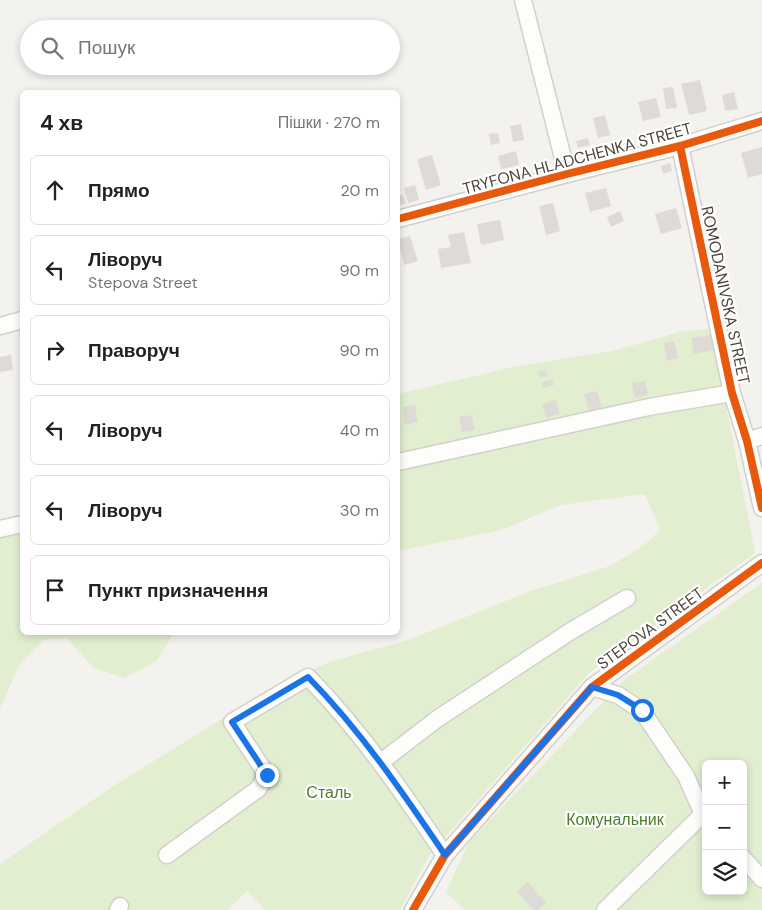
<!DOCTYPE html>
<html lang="uk">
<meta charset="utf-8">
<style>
:root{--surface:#fff;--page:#f2f2f2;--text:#222;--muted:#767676;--line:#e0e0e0}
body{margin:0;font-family:"DM Sans",sans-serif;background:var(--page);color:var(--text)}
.controls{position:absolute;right:15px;bottom:15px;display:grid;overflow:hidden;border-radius:8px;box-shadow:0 2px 8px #0003}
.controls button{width:45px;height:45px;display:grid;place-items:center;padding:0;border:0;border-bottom:1px solid var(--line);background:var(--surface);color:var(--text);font:25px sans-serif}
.stop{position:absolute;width:15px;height:15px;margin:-11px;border:4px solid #1a73e8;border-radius:50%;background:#fff}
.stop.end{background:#1a73e8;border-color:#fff;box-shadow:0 1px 5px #0008}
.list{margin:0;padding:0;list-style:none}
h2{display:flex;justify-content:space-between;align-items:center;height:65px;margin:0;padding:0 20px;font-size:21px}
h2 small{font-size:16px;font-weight:400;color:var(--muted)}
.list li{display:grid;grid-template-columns:32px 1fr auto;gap:15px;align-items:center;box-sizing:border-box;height:70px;margin:0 10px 10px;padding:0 10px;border:1px solid var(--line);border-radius:8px}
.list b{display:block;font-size:19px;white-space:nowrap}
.list p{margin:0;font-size:16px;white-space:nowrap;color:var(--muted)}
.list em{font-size:16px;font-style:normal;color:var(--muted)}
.icon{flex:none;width:28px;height:28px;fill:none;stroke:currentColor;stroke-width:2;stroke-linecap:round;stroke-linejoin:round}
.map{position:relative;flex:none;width:762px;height:910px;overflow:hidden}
.search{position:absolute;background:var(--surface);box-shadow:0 2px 8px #0003;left:20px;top:20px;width:380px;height:55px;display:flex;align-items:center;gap:12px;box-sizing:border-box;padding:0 18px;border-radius:28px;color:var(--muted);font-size:19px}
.panel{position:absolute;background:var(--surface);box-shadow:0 2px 8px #0003;left:20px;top:90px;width:380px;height:545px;border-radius:8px}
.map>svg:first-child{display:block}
.green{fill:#e1eecf;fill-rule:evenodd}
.building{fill:#dedbd6}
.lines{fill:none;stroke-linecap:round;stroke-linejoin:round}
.minor-casing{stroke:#d2d0cb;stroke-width:19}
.minor{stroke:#fdfdfc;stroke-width:16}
.cycleway-casing{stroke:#fff;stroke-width:11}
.cycleway{stroke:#e8590c;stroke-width:8}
.route{stroke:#1a73e8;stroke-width:6}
.labels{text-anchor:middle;stroke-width:4.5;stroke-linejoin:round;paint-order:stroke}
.street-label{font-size:16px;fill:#4b4439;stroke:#fff}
.park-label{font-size:16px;fill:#4a7f2a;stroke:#fff}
</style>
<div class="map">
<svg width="762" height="910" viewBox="0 0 762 910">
<rect width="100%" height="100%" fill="#f4f2ee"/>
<!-- green -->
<path class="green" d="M711 329 755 553 589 673 429 856 400 910H264L247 891 228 910H0V864L115 785 262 694 329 662 408 640 528 592 610 566 643 546 660 530 645 494 561 505 501 530 398 551V394L513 367 612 351 683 331Z
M22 530V632L174 633 156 662 124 678 94 668 66 638 44 640 19 666 0 708V535Z
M762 583V910H465L446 892 469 842 624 680ZM706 764H743V891H706Z"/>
<!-- building -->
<path class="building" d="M700 80 707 111 689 115 681 84Z
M673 87 677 108 666 109 663 88Z
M734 92 738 109 725 111 722 95Z
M656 98 661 117 643 121 638 102Z
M605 115 610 135 598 138 593 118Z
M521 124 524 140 513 142 510 126Z
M498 133 500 143 491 145 489 134Z
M588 138 590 145 578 148 576 141Z
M762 147V174L748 178 741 153Z
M516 151 519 165 501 169 498 156Z
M432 155 441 185 426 190 417 159Z
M670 163 672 171 663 174 661 166Z
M415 185 419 200 408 203 404 188Z
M606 188 611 206 590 212 585 193Z
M403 195 406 203 398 206V196Z
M553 203 560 231 546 235 539 206Z
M676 208 682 228 661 234 655 214Z
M620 211 624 221 611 227 607 217Z
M500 220 504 240 481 245 477 224Z
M464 232 471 263 441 268 438 249 451 247 448 235Z
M410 236 418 261 404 265 398 239Z
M711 335 713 350 694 354 691 338Z
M674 341 678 358 667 361 664 343Z
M11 355 13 370 0 372V357Z
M545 370 547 376 540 377 538 371Z
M552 380 554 385 543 388 542 382Z
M645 381 648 395 635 398 632 383Z
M597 391 602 407 589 411 584 394Z
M556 400 559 414 546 418 542 404Z
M415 405 418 422 405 425 402 407Z
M472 415 475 430 462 432 459 417Z
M528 882 546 903 538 910H533L517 891Z"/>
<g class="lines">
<!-- minor casing -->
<g class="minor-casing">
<path id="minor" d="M523 0 567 174
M680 146 732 393 747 441 762 508
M398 219 567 174 680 146 762 121
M0 326 22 320
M747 441 762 436
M398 462 649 407 732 393
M0 529 22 524
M592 687 618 695 642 711 686 776 703 814 706 818
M381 762 437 719 571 631 627 598
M167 855 258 789 267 775 232 722 308 677C361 731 403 793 445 855
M743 858 762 879
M118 910 120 906
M413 910 445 855 592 687 762 563
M605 910 703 814"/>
</g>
<!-- minor -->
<use href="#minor" class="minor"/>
<!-- cycleway casing -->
<g class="cycleway-casing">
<path id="cycleway" d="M680 146 732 393 747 441 762 508
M398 219 567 174 680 146 762 121
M413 910 445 855 592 687 762 563"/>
</g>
<!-- cycleway -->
<use href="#cycleway" class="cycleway"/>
</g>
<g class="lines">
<!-- route -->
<path class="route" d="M267 775 232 722 308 677C361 731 403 793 445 855L592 687 618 695 642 710"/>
</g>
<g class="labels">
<!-- street labels -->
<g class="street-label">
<text transform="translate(577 158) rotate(-15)" y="6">TRYFONA HLADCHENKA STREET</text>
<text transform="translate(726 295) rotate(78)" y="6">ROMODANIVSKA STREET</text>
<text transform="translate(650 628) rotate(-36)" y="6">STEPOVA STREET</text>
</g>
<!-- park labels -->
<g class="park-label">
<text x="329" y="798">Сталь</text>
<text x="615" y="825">Комунальник</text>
</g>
</g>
</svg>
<div class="controls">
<button>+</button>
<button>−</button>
<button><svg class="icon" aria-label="layers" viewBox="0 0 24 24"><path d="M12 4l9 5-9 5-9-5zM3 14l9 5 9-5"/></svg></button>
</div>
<div class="stop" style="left:642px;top:710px"></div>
<div class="stop end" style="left:267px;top:775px"></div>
<div class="search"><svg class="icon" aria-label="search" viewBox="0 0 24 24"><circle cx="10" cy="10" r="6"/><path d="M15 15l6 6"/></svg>Пошук</div>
<section class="panel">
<h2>4 хв<small>Пішки · 270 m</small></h2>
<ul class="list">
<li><svg class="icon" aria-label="ahead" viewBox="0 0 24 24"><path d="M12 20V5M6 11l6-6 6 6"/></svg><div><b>Прямо</b></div><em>20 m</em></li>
<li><svg class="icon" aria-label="left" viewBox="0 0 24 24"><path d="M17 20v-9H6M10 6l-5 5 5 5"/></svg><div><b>Ліворуч</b><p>Stepova Street</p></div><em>90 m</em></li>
<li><svg class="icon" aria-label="right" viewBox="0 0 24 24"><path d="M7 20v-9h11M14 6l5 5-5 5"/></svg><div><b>Праворуч</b></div><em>90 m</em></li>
<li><svg class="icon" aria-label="left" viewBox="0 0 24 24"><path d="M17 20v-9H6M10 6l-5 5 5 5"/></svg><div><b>Ліворуч</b></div><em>40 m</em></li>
<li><svg class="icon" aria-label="left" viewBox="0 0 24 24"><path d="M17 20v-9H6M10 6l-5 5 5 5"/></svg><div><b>Ліворуч</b></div><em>30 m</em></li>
<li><svg class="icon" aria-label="arrive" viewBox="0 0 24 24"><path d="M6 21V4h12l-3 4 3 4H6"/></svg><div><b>Пункт призначення</b></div></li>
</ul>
</section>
</div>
